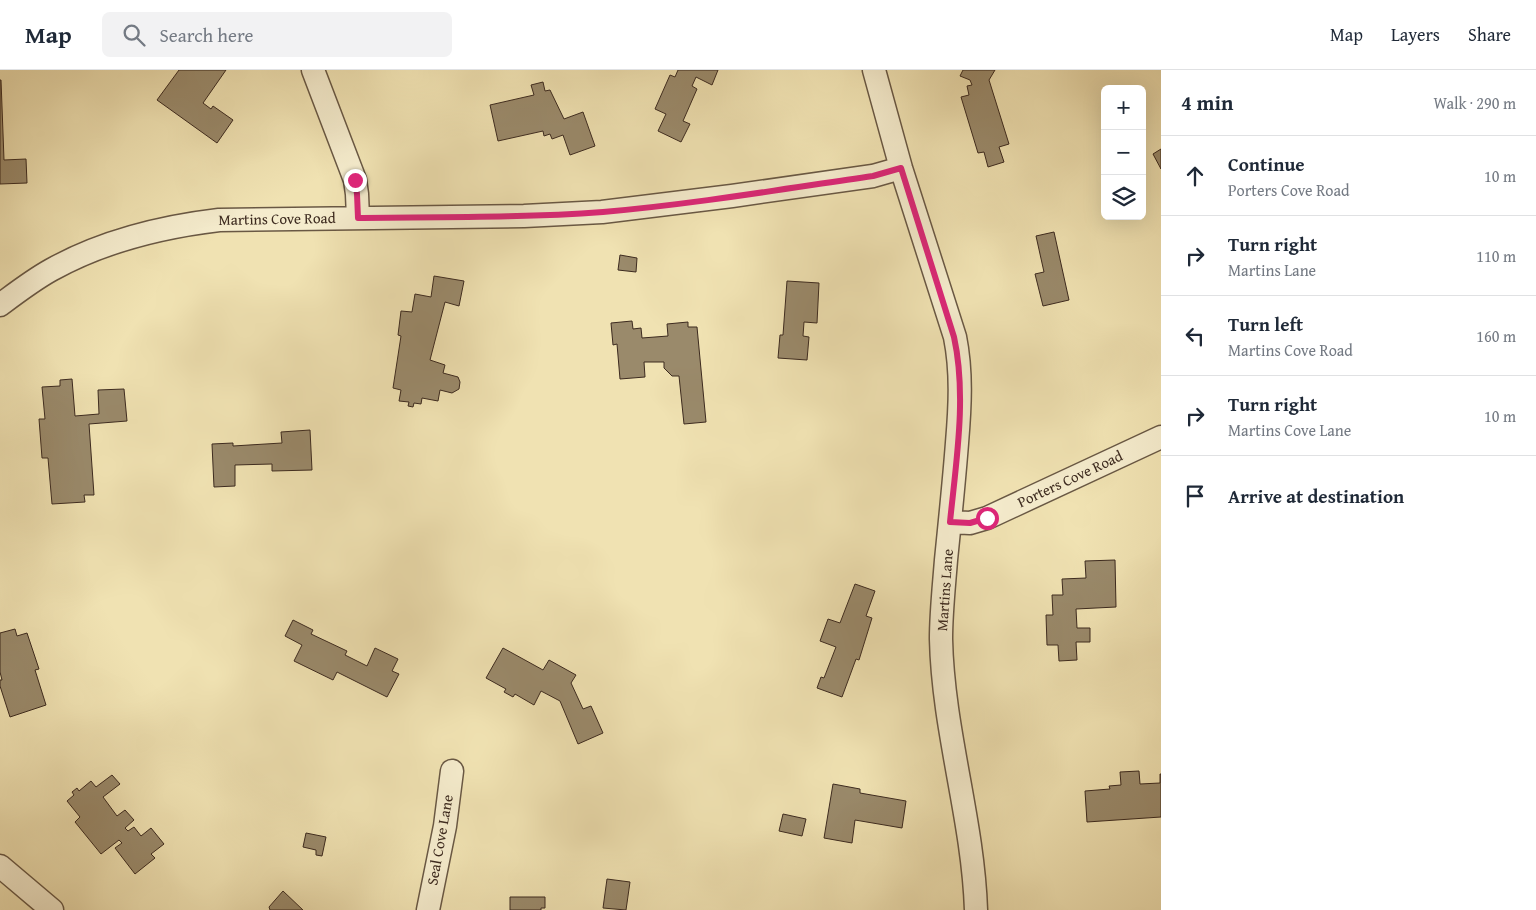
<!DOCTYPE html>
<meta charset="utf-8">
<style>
:root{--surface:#fff;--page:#f2f2f3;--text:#1f2937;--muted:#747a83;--line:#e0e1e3}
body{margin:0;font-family:"Gentium Book Plus",serif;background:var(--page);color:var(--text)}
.controls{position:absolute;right:15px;top:15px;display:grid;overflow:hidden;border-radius:8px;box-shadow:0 5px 20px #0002}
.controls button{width:45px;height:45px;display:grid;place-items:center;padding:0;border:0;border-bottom:1px solid var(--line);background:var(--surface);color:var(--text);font:25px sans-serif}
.stop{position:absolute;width:15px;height:15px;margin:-11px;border:4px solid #db2777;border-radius:50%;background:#fff}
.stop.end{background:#db2777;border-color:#fff;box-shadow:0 1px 5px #0008}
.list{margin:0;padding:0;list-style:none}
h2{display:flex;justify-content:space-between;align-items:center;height:65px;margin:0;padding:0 20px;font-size:21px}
h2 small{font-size:16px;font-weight:400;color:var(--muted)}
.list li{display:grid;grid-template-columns:32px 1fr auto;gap:15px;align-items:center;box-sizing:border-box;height:80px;padding:0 20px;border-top:1px solid var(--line)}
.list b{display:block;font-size:19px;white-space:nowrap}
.list p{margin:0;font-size:16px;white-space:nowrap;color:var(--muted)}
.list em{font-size:16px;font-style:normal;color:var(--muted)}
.icon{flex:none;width:28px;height:28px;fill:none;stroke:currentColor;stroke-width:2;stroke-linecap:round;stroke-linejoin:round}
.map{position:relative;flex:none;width:1161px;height:840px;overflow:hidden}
header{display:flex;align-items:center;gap:30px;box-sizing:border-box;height:70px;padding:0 25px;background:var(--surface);border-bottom:1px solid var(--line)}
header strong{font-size:24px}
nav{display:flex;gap:28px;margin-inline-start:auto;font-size:18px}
.search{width:350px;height:45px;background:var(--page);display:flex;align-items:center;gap:12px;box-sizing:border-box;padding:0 18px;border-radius:8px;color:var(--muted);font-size:19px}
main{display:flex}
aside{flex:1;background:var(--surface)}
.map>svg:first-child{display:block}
.building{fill:#9a8a6b;stroke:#3c2a1f}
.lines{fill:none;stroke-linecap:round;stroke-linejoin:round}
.minor-casing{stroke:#695844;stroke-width:25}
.minor{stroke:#f5eccd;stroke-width:22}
.route{stroke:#db2777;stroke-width:6}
.labels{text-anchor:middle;stroke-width:4.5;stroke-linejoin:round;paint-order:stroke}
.street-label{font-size:15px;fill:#3c2a1f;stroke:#f5eccd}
</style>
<header>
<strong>Map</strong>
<div class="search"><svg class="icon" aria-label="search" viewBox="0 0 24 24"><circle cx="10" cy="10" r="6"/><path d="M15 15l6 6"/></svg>Search here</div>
<nav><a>Map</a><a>Layers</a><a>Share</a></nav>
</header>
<main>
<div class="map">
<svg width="1161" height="840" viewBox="0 0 1161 840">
<rect width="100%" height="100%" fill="#f0e2b2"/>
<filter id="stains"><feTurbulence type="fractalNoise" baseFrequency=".004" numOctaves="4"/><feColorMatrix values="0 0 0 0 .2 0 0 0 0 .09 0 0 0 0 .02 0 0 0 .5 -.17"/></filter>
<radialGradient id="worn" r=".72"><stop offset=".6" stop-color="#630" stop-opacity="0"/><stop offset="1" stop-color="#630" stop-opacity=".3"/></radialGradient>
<!-- building -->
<path class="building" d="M179 0H226L203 33 211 39 213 36 233 50 217 73 157 30Z
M678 0H718L712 15 696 7 692 16 697 19 683 51 690 54 681 72 658 61 666 44 655 39 670 5 675 7Z
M963 0H995L989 10 1009 74 999 77 1004 92 988 97 984 82 978 83 961 27 969 25 967 16 972 15 970 10 960 6Z
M0 10H1L4 90 26 89 27 113 0 114Z
M543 12 545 21 550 20 564 49 583 42 595 76 570 85 563 65 552 69 550 64 544 66 543 61 498 71 490 35 534 25 531 15Z
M1161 79V99L1153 84Z
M1054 162 1069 230 1043 236 1035 204 1044 202 1036 166Z
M620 185 637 188 636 202 618 200Z
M434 206 464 211 459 236 445 232 430 290 445 295 443 303 458 307 460 312 459 319 452 323 440 320 438 331 422 328 421 334 414 333 413 337 408 336 409 332 399 331 401 320 393 318 401 266 398 265 401 241 412 242 415 224 431 227Z
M787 211 819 213 817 253 804 252 803 266 809 267 807 290 778 288 780 265H783Z
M632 251 633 259 641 258 642 268 668 266 667 254 688 252V257H697L706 352 684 354 679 306H672L664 298V292H644L645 307 620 309 617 274 613 275 611 253Z
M72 309 75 346 99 344 98 320 124 319 127 351 89 354 94 425H84L85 432 52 434 48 388H42L39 349H45L42 317 60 316V310Z
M310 360 312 400 272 401V394L235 395V416L214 417 212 374 233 373V376L282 373 281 362Z
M1115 490 1116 537 1076 539 1077 558H1090V572H1076L1077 590 1059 591 1058 575H1047L1046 545H1053L1052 525H1063L1062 509 1086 508 1085 491Z
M855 514 875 521 866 546 872 548 859 590 856 589 842 627 817 618 821 607 824 608 836 577 820 571 828 549 840 553Z
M293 550 313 560 311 564 347 581 345 585 367 596 375 578 398 589 392 601 399 604 387 627 337 602 333 610 294 591 302 575 285 566Z
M15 559 17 566 27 563 39 599 35 600 46 635 10 647 0 616V610H2L0 602V563Z
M503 578 543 600 549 590 576 605 571 613 583 639 591 636 603 663 578 674 560 631 541 621 534 635 515 624 513 627 504 622 506 619 486 608Z
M1139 701 1140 714 1160 713V704H1161V747L1087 752 1085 721 1110 719 1109 716 1121 715 1120 702Z
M112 705 120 714 103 727 117 746 125 740 134 750 125 758 128 761 134 757 141 766 151 758 164 774 151 784 155 788 135 804 115 778 122 773 119 770 101 784 75 752 80 747 67 731 74 725 72 722 77 718 79 721 91 711 96 717Z
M833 714 860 719V723L906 731 902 758 855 750 852 773 824 768Z
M783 744 806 749 802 766 779 761Z
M306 763 326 767 322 786 316 785V780L303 777Z
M607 809 630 812 626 840 603 838Z
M283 821 303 840H270L269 837Z
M510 827H545V838H541V840H510Z"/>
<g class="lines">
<!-- minor casing -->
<g class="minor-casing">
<path id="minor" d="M313 0 355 110 357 124 358 148
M874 0 901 98 955 267C962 302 960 337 957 373 954 412 950 451 946 490 944 516 941 543 941 569 943 661 973 749 976 840
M0 235C16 223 33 210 51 200 103 171 160 157 219 150L524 146 602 142 732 126 873 106 901 98
M950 452 970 453 987 448 1161 367
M0 796 52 840
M428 840 445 756 452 701"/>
</g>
<!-- minor -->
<use href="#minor" class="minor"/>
</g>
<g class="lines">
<!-- route -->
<path class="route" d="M355 110 357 124 358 148C439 147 522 148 603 142 694 134 783 119 873 106L901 98 954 267C967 326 956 392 950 452L970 453 987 448"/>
</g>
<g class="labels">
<!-- street labels -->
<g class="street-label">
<text transform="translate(277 149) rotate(-1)" y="5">Martins Cove Road</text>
<text transform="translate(1070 409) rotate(-25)" y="5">Porters Cove Road</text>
<text transform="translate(945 520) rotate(-86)" y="5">Martins Lane</text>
<text transform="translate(440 770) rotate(-80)" y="5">Seal Cove Lane</text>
</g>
</g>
<rect width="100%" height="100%" filter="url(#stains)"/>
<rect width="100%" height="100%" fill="url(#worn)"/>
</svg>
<div class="controls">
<button>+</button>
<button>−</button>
<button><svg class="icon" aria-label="layers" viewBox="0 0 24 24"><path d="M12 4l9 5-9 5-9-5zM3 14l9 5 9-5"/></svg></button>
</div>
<div class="stop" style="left:987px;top:448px"></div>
<div class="stop end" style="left:355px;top:110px"></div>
</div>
<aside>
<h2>4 min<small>Walk · 290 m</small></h2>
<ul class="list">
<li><svg class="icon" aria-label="ahead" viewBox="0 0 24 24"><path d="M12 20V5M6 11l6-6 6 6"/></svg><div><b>Continue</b><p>Porters Cove Road</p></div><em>10 m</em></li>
<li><svg class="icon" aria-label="right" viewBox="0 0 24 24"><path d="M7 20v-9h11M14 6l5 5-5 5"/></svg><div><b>Turn right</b><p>Martins Lane</p></div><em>110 m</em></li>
<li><svg class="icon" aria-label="left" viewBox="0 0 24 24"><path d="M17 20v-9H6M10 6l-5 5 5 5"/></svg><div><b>Turn left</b><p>Martins Cove Road</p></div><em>160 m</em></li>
<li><svg class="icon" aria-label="right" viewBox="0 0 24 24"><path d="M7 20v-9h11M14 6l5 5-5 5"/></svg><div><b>Turn right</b><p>Martins Cove Lane</p></div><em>10 m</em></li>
<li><svg class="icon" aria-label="arrive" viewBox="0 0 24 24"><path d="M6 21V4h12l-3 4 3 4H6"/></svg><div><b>Arrive at destination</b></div></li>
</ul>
</aside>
</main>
